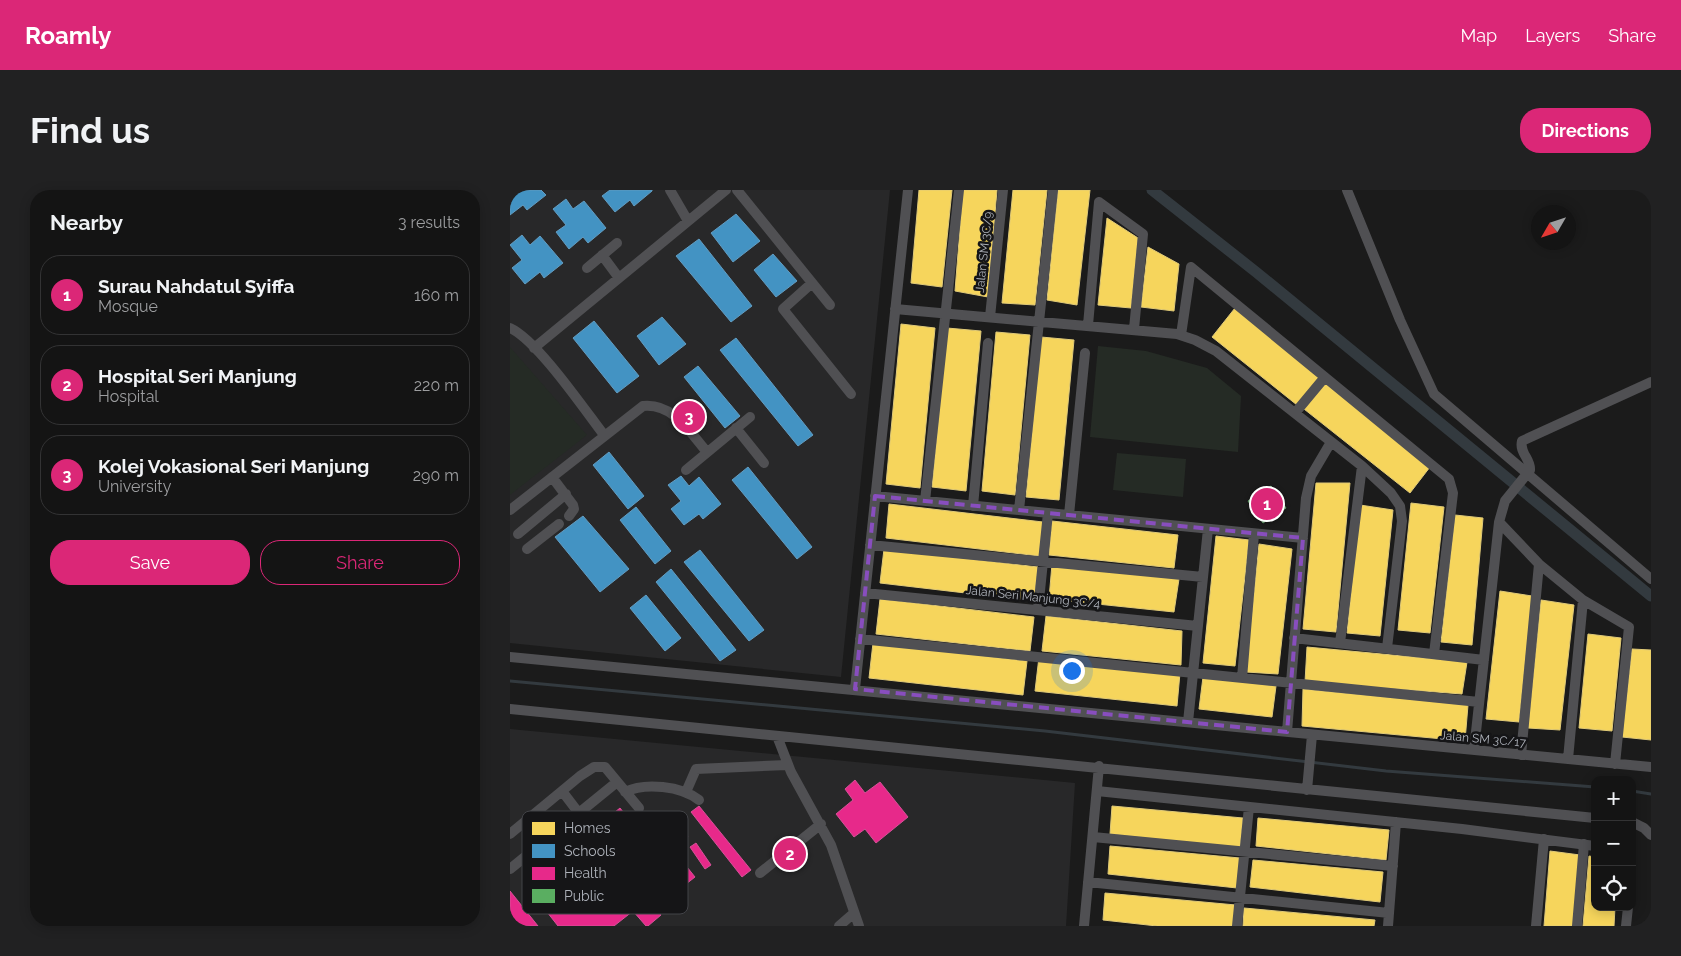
<!DOCTYPE html>
<meta charset="utf-8">
<style>
:root{--surface:#141414;--page:#212122;--text:#f1f3f6;--muted:#9d9ea0;--line:#333334;--accent:#db2777}
body{margin:0;font-family:Raleway,sans-serif;background:var(--page);color:var(--text)}
.controls{position:absolute;right:15px;bottom:15px;display:grid;overflow:hidden;border-radius:10px;box-shadow:0 2px 12px #0003}
.controls button{width:45px;height:45px;display:grid;place-items:center;padding:0;border:0;border-bottom:1px solid var(--line);background:var(--surface);color:var(--text);font:25px sans-serif}
.compass{position:absolute;left:1021px;top:15px;width:45px;height:45px;border-radius:50%;background:var(--surface);box-shadow:0 2px 12px #0003;rotate:231deg}
.you{position:absolute;left:561px;top:480px;width:18px;height:18px;margin:-12px;border:4px solid #fff;border-radius:50%;background:#1a73e8;box-shadow:0 0 0 8px #1a73e833}
.badge{display:grid;place-items:center;width:32px;height:32px;border-radius:50%;background:var(--accent);color:#fff;font-size:16px;font-weight:700}
.pin{position:absolute;translate:-50% -50%;border:2px solid #fff;box-shadow:0 1px 5px #0006}
.list{margin:0;padding:0;list-style:none}
h2{display:flex;justify-content:space-between;align-items:center;height:65px;margin:0;padding:0 20px;font-size:21px}
h2 small{font-size:16px;font-weight:400;color:var(--muted)}
.list li{display:grid;grid-template-columns:32px 1fr auto;gap:15px;align-items:center;box-sizing:border-box;height:80px;margin:0 10px 10px;padding:0 10px;border:1px solid var(--line);border-radius:20px}
.list b{display:block;font-size:19px;white-space:nowrap}
.list p{margin:0;font-size:16px;white-space:nowrap;color:var(--muted)}
.list em{font-size:16px;font-style:normal;color:var(--muted)}
.actions{display:flex;gap:10px;padding:15px 20px}
.actions a{flex:1;padding:11px 0;border:1px solid var(--accent);border-radius:20px;text-align:center;font-size:18px;color:var(--accent)}
.actions .main{background:var(--accent);color:#fff}
.icon{flex:none;width:28px;height:28px;fill:none;stroke:currentColor;stroke-width:2;stroke-linecap:round;stroke-linejoin:round}
.map{position:relative;flex:none;width:1141px;height:736px;overflow:hidden;border-radius:20px}
header{display:flex;align-items:center;gap:30px;box-sizing:border-box;height:70px;padding:0 25px;background:var(--accent);color:#fff}
header strong{font-size:24px}
nav{display:flex;gap:28px;margin-inline-start:auto;font-size:18px}
.intro{display:flex;align-items:center;justify-content:space-between;box-sizing:border-box;height:120px;padding:0 30px}
h1{margin:0;font-size:35px}
.button{padding:12px 22px;border-radius:20px;background:var(--accent);color:#fff;font-size:18px;font-weight:700}
main{display:flex;gap:30px;padding:0 30px}
aside{flex:1;background:var(--surface);border-radius:20px;box-shadow:0 2px 12px #0003}
.map>svg:first-child{display:block}
.built{fill:#282829}
.green{fill:#252b25}
.homes{fill:#f6d55c;stroke:#e0ca78}
.schools{fill:#4393c3;stroke:#639cc0}
.health{fill:#e7298a;stroke:#d65298;fill-rule:evenodd}
.public{fill:#5aae61;stroke:#73af7c}
.lines{fill:none;stroke-linecap:round;stroke-linejoin:round}
.stream{stroke:#333a3f;stroke-width:3}
.canal{stroke:#333a3f;stroke-width:11}
.minor{stroke:#505053;stroke-width:10}
.marked{fill:none;stroke:#884ebe;stroke-width:4;stroke-dasharray:10 6;stroke-linejoin:round}
.labels{text-anchor:middle;stroke-width:5;stroke-linejoin:round;paint-order:stroke}
.street-label{font-size:12px;fill:#aeb2ba;stroke:#151517}
.key{fill:#151517;stroke:#434448;stroke-width:1}
.key-label{font-size:14px;fill:#aeb2ba}
</style>
<header>
<strong>Roamly</strong>
<nav><a>Map</a><a>Layers</a><a>Share</a></nav>
</header>
<div class="intro"><h1>Find us</h1><a class="button">Directions</a></div>
<main>
<aside>
<h2>Nearby<small>3 results</small></h2>
<ul class="list">
<li><span class="badge">1</span><div><b>Surau Nahdatul Syiffa</b><p>Mosque</p></div><em>160 m</em></li>
<li><span class="badge">2</span><div><b>Hospital Seri Manjung</b><p>Hospital</p></div><em>220 m</em></li>
<li><span class="badge">3</span><div><b>Kolej Vokasional Seri Manjung</b><p>University</p></div><em>290 m</em></li>
</ul>
<div class="actions"><a class="main">Save</a><a>Share</a></div>
</aside>
<div class="map">
<svg width="1141" height="736" viewBox="0 0 1141 736">
<rect width="100%" height="100%" fill="#1b1b1b"/>
<!-- built -->
<path class="built" d="M0 0H380L331 487 0 453Z
M0 539 565 593 556 736H0Z"/>
<!-- green -->
<path class="green" d="M588 156 636 161 697 178 731 206 728 262 580 247Z
M0 157 77 245 0 305Z
M607 263 676 269 673 307 603 300Z"/>
<!-- homes -->
<path class="homes" d="M409 0H442L432 97 401 93Z
M453 0H487L478 107 445 101Z
M503 0H537L525 115 492 113Z
M548 0H580L567 115 537 110Z
M597 28 628 48 621 118 588 115Z
M638 57 669 74 664 121 631 117Z
M725 118 811 187 787 215 702 147Z
M391 134 425 138 410 298 376 294Z
M437 138 471 141 456 301 422 297Z
M486 142 520 145 505 305 472 301Z
M531 147 564 150 549 310 516 307Z
M815 193 920 277 900 303 794 219Z
M806 293H840L826 442 793 439Z
M901 313 934 317 920 443 888 440Z
M379 314 533 332 529 366 376 348Z
M850 315 883 320 870 446 837 443Z
M945 325 973 328 962 455 931 452Z
M542 331 668 345 664 378 539 365Z
M706 346 739 350 725 476 693 473Z
M749 354 782 359 768 484 736 482Z
M374 359 528 377 524 411 370 393Z
M542 374 669 389 664 422 539 409Z
M990 401 1022 406 1009 532 976 529Z
M370 409 524 427 520 461 366 444Z
M1031 410 1064 415 1050 540 1018 538Z
M536 426 672 441 671 475 532 461Z
M1078 444 1111 448 1102 541 1069 538Z
M363 453 517 471 513 505 359 488Z
M797 457 957 472 952 504 795 492Z
M1122 459 1141 460V550L1112 547Z
M529 467 670 483 667 516 525 501Z
M693 487 766 496 762 527 689 519Z
M793 499 958 515 955 551 792 536Z
M602 616 733 628 730 658 600 644Z
M748 628 879 640 876 670 746 656Z
M600 656 730 668 727 698 598 684Z
M1040 661 1070 665 1064 736H1034Z
M1079 666 1085 667V717H1105L1104 736H1073Z
M743 670 873 682 870 712 740 697Z
M595 703 726 715 723 736H647L593 730Z
M734 718 865 730 864 736H733Z"/>
<!-- schools -->
<path class="schools" d="M0 0H31L36 5 17 20 13 15 0 25Z
M100 0H142V1L124 16 120 10 105 22 92 6Z
M56 9 63 19 74 11 96 38 78 53 73 47 59 59 46 42 56 35 43 19Z
M226 24 250 51 223 72 201 43Z
M12 45 20 55 30 46 53 73 34 88 30 82 15 94 2 78 12 70 0 55Z
M189 49 242 116 221 132 166 66Z
M263 64 287 91 266 107 244 80Z
M152 127 176 154 149 175 127 146Z
M84 131 129 186 107 203 63 148Z
M226 148 303 245 288 256 210 160Z
M188 176 230 226 215 238 174 187Z
M99 262 134 306 118 319 83 275Z
M238 277 302 357 287 369 222 290Z
M171 286 179 296 189 287 211 314 193 329 189 324 174 335 161 319 171 311 158 295Z
M126 317 161 361 145 374 110 330Z
M73 326 119 379 90 402 45 347Z
M190 360 254 440 239 451 174 372Z
M161 379 226 460 210 471 146 392Z
M136 405 171 448 155 461 120 418Z"/>
<!-- health -->
<path class="health" d="M345 590 355 603 370 592 398 627 366 653 355 639 344 647 326 624 343 610 335 599Z
M189 616 241 680 232 687 181 622Z
M110 618 124 636 135 628 142 636 132 644 146 661 129 675 126 671 115 679 123 688 166 654 171 660 156 671 159 675 169 667 185 687 157 709 143 690 154 681 149 676 126 694 151 725 138 736H136L123 721 104 736H48L30 713 70 681 60 668 88 646 110 674 121 665 94 631ZM75 688 84 699 71 710 62 699Z
M160 625 178 647 173 651 155 629Z
M186 653 201 675 195 679 180 657Z
M0 701 28 736H0Z"/>
<!-- public -->
<path class="public" d="M761 296 776 318 753 333 738 311Z"/>
<g class="lines">
<!-- stream -->
<path class="stream" d="M0 491 535 541 876 581 1085 597
M1122 601 1141 604"/>
<!-- canal -->
<path class="canal" d="M642 0 746 82 1141 406"/>
<!-- minor -->
<path class="minor" d="M160 0 178 31
M227 0 320 115
M837 0 890 130 924 204 1141 389
M589 12 633 44 624 139
M92 65 109 88
M681 77 939 289 943 303 924 464
M77 78 107 53
M302 93 273 119 341 204
M385 119 667 144 685 150 706 161 852 276 881 303 890 316 892 331 877 458
M480 127 493 0
M578 135 589 12
M0 138C27 150 74 219 94 245
M671 145 681 77
M24 158 216 0
M785 223 815 187
M226 238 254 273
M176 280 240 227
M42 287 63 315 64 319 59 326
M365 306 793 348
M415 311 449 0
M463 316 478 153
M0 320 133 216C163 213 179 241 197 262
M509 320 543 0
M559 325 575 163
M989 332 995 311 1020 280C1021 269 1009 263 1012 251L1141 192
M8 344 56 304
M360 355 693 387
M17 359 49 334
M355 403 688 436
M1073 410 1119 437 1105 574
M528 420 538 323
M784 448 974 470
M350 449 969 512
M830 453 852 276
M0 467 1141 577
M732 488 744 344
M345 499 398 0
M0 519 1085 628
M678 532 698 339
M777 542 796 308 801 286 821 252
M267 546 281 582 321 655 349 736
M964 560 989 332 1029 374 1073 410 1058 569
M1011 565 1029 374
M797 600 802 545
M52 601 68 622
M587 601 952 639 1085 656
M115 602C135 592 171 596 189 610
M176 602 186 579 277 575
M1122 632 1134 638 1141 645
M0 644 70 586 84 577H95L129 618
M583 647 883 676
M0 679 107 592
M250 683 311 634
M578 692 879 723 886 632
M329 736 344 723
M574 736 589 576
M727 736 739 617
M878 736 879 723
M1026 736 1034 649
M1067 736 1074 654
M1116 736 1118 717"/>
</g>
<!-- marked area -->
<path class="marked" d="M365 306 793 348 777 542 345 499Z"/>
<g class="labels">
<!-- street labels -->
<g class="street-label">
<text transform="translate(474 62) rotate(-84)" y="4">Jalan SM 3C/9</text>
<text transform="translate(523 407) rotate(6)" y="4">Jalan Seri Manjung 3C/4</text>
<text transform="translate(973 549) rotate(5)" y="4">Jalan SM 3C/17</text>
</g>
</g>
<!-- legend -->
<rect x="12" y="621" width="166" height="103" rx="8" class="key"/>
<rect x="22" y="632" width="23" height="13" fill="#f6d55c"/>
<rect x="22" y="654" width="23" height="14" fill="#4393c3"/>
<rect x="22" y="677" width="23" height="13" fill="#e7298a"/>
<rect x="22" y="699" width="23" height="14" fill="#5aae61"/>
<g class="key-label">
<text x="54" y="643">Homes</text>
<text x="54" y="666">Schools</text>
<text x="54" y="688">Health</text>
<text x="54" y="711">Public</text>
</g>
</svg>
<div class="controls">
<button>+</button>
<button>−</button>
<button><svg class="icon" aria-label="locate" viewBox="0 0 24 24"><circle cx="12" cy="12" r="6"/><path d="M12 2v4M12 18v4M2 12h4M18 12h4"/></svg></button>
</div>
<svg class="compass" viewBox="-18 -18 36 36"><path d="M0-13l5 13h-10z" fill="#e53935"/><path d="M0 13l5-13h-10z" fill="#9d9ea0"/></svg>
<div class="you"></div>
<div class="pin badge" style="left:757px;top:314px">1</div>
<div class="pin badge" style="left:280px;top:664px">2</div>
<div class="pin badge" style="left:179px;top:227px">3</div>
</div>
</main>
